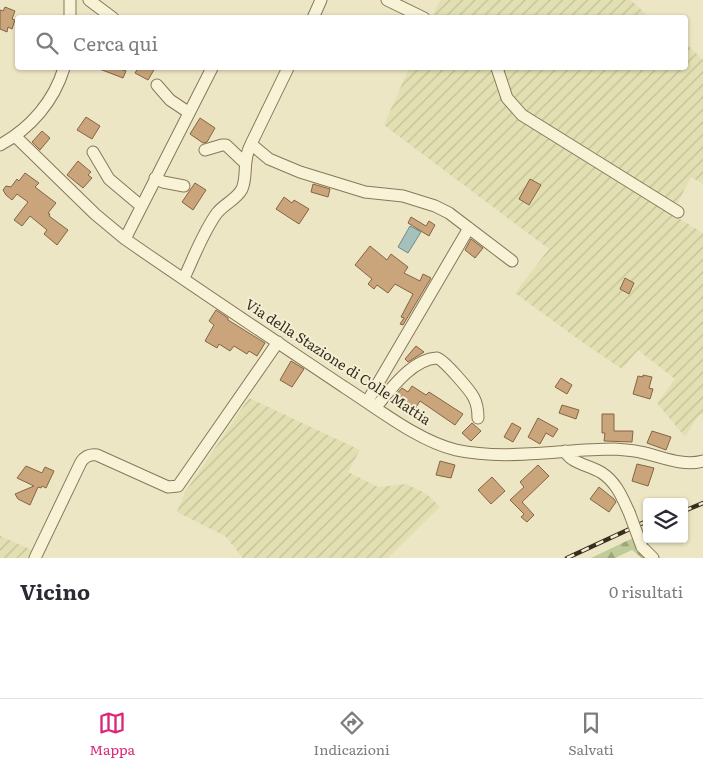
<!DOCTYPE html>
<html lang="it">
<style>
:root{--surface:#fff;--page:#f2f2f3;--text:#2b2b33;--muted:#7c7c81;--line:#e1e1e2;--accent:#db2777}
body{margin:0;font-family:Literata,serif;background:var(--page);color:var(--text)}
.controls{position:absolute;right:15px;bottom:15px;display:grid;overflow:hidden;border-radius:5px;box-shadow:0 1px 4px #0004}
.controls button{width:45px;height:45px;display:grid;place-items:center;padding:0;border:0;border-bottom:1px solid var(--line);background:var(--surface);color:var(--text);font:25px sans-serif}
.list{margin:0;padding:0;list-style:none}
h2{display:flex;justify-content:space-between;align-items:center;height:65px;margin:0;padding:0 20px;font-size:21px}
h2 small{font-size:16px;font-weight:400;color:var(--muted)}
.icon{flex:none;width:28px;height:28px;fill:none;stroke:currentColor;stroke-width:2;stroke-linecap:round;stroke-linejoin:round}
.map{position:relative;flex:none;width:703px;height:558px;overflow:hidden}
.search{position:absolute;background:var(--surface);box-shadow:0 1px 4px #0004;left:15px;right:15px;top:15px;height:55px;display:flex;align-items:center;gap:12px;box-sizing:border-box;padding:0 18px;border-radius:5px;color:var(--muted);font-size:19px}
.sheet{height:140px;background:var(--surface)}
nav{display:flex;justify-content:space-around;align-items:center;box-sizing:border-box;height:70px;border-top:1px solid var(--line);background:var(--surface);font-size:14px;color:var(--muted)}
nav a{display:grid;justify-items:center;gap:2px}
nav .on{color:var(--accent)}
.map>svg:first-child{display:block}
.farmland{fill:url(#farmland-furrows)}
.forest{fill:url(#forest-firs)}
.water{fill:#a6c0bb;stroke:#6d8e8a}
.building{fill:#caa57b;stroke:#856542}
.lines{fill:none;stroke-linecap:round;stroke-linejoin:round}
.minor-casing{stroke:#87785b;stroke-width:13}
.minor{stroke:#f8f2d7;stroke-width:11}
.rail-casing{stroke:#372e1f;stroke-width:4.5}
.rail{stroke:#f4efd4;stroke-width:2.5;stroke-dasharray:8;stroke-linecap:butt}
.minor-bridge-casing{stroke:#87785b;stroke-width:13;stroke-linecap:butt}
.minor-bridge{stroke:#f8f2d7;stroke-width:11}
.labels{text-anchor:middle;stroke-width:4;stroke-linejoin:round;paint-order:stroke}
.street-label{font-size:14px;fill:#372e1f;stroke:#f4efd4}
</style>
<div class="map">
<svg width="703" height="558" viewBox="0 0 703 558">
<defs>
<pattern id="farmland-furrows" width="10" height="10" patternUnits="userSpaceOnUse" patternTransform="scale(1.25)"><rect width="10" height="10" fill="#e2e0b2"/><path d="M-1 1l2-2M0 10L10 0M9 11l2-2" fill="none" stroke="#c2c099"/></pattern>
<pattern id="forest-firs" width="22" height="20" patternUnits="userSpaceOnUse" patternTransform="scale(1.25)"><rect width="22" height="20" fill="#bfcb98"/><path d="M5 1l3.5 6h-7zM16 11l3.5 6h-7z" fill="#9ca57b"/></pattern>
</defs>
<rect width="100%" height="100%" fill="#ede6c4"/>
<!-- farmland -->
<path class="farmland" d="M440 0H631L649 17H432Z
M686 43 703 60V184L691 177 672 214 703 233V414L698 416 685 437 657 403 675 379 638 350 622 369 582 342 515 293 549 249 384 125 409 68H686Z
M249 398 360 450 348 472 378 487 406 484 427 494 440 507 388 558H243L225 536 177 512 185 492Z
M0 536 37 552 34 558H0Z"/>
<!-- forest -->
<path class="forest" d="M635 537 645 558H642L632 550 615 558H591Z"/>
<!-- water -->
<path class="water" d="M410 226 421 232 408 253 398 247Z"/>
<!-- building -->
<path class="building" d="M5 7 15 11 12 19 15 20 12 29 8 27 7 32 0 29V10L3 11Z
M97 68H117L126 71 123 78Z
M138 68H155L148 80 135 73Z
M86 117 100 126 92 139 77 130Z
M200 118 215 128 207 142 203 143 190 134Z
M42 131 50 138 40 150 32 142Z
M78 161 91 172 88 175 92 178 83 188 67 175Z
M25 173 39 183 35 187 56 203 48 213 50 214 49 216 68 230 57 245 44 234 47 230 30 216 22 226 14 220 28 202 17 194 12 200 6 195 3 190 6 186 11 187 17 179 19 181Z
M530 179 541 185 529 205 519 199Z
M195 183 206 190 193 210 182 202Z
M313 184 330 189 328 197 311 192Z
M284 197 292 203 294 200 309 209 299 224 276 209Z
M411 217 426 226 429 221 435 225 429 236 408 223Z
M471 239 483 248 475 258 465 250Z
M370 246 387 260 391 254 408 267 404 273 420 281 423 274 431 278 403 325 400 324 404 318 401 317 413 294 395 284 388 293 377 285 374 289 368 284 372 279 355 265Z
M625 278 634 283 629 294 620 289Z
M216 310 228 318V320L265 343 257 356 249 351 247 354 234 346 230 351 219 344 217 348 205 341 214 325 209 321Z
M416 346 424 352 408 362 405 359Z
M291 361 304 369 292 387 280 380Z
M643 375 652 377 649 388 653 389 650 399 633 394 638 376 643 377Z
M561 378 572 385 567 394 555 387Z
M412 386 426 395 429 392 463 414 455 425 420 401 413 412 392 399 402 388 408 392Z
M562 405 579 410 576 419 559 413Z
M602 414H614V431H633L632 442 604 441 605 433H602Z
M538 418 558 429 553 437 546 433 540 444 528 437Z
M472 423 481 431 471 441 462 433Z
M512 423 521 428 513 442 504 437Z
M652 431 671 437 666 450 647 443Z
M440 461 455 465 451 478 436 475Z
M637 464 654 468 648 486 632 481Z
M538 465 549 476 522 502 534 515 527 522 521 517 524 514 510 500 524 487 520 482Z
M26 466 42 473 45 467 54 471 46 488 42 486 41 488 38 487 30 505 18 499 15 494 34 486 17 478Z
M492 477 505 491 491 504 478 490Z
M599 487 614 499 616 502 609 512 590 499Z"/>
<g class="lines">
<!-- minor casing -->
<g class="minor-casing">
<path id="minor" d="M70 0V18
M89 0 113 18
M387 0 424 18
M313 18 321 0
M497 68 507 98 522 115 678 212
M157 85 170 100 188 112
M15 136 95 214 125 239C197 289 271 338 344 387 377 408 418 441 456 450 506 461 563 449 614 449 623 450 632 450 640 452 661 456 682 467 703 461
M251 144 288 68
M0 145C31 128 54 101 64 68
M205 150 222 145H226L245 163
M93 152 109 179 141 206
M155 178 163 182 184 186
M125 239 212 68
M184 278C194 257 203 232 217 213 224 204 237 199 242 189 248 175 242 161 251 144L269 159 300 172 365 192 403 196 435 206 449 213 512 261
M367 402 469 228
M376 407C390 390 412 359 437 358 444 360 470 390 474 398 477 404 478 411 478 418
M565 451C571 464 590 465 602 473 616 482 622 497 629 512
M642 547 653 558
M35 558 81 462C85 456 90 454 97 455L168 487 178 486 278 342"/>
</g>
<!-- minor -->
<use href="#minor" class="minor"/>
<!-- rail casing -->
<g class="rail-casing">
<path id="rail" d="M684 511 703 503
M567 558 647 521"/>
</g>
<!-- rail -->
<use href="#rail" class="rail"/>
<!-- minor-bridge casing -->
<g class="minor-bridge-casing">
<path id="minor-bridge" d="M629 512 642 547"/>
</g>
<!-- minor-bridge -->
<use href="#minor-bridge" class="minor-bridge"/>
</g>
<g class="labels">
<!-- street labels -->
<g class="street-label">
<text transform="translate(338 362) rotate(33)" y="5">Via della Stazione di Colle Mattia</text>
</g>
</g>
</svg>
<div class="controls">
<button><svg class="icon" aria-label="layers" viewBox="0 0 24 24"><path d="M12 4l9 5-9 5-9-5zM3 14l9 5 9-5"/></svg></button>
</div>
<div class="search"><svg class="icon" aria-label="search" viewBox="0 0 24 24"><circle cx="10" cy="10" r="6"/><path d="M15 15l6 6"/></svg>Cerca qui</div>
</div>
<section class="sheet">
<h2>Vicino<small>0 risultati</small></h2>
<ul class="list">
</ul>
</section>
<nav>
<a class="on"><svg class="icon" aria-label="map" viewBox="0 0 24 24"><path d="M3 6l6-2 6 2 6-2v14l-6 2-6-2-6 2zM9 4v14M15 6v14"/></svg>Mappa</a>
<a><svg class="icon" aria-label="directions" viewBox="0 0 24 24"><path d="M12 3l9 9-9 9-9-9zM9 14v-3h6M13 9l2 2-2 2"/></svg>Indicazioni</a>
<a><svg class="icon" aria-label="saved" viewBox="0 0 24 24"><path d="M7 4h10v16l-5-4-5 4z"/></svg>Salvati</a>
</nav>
